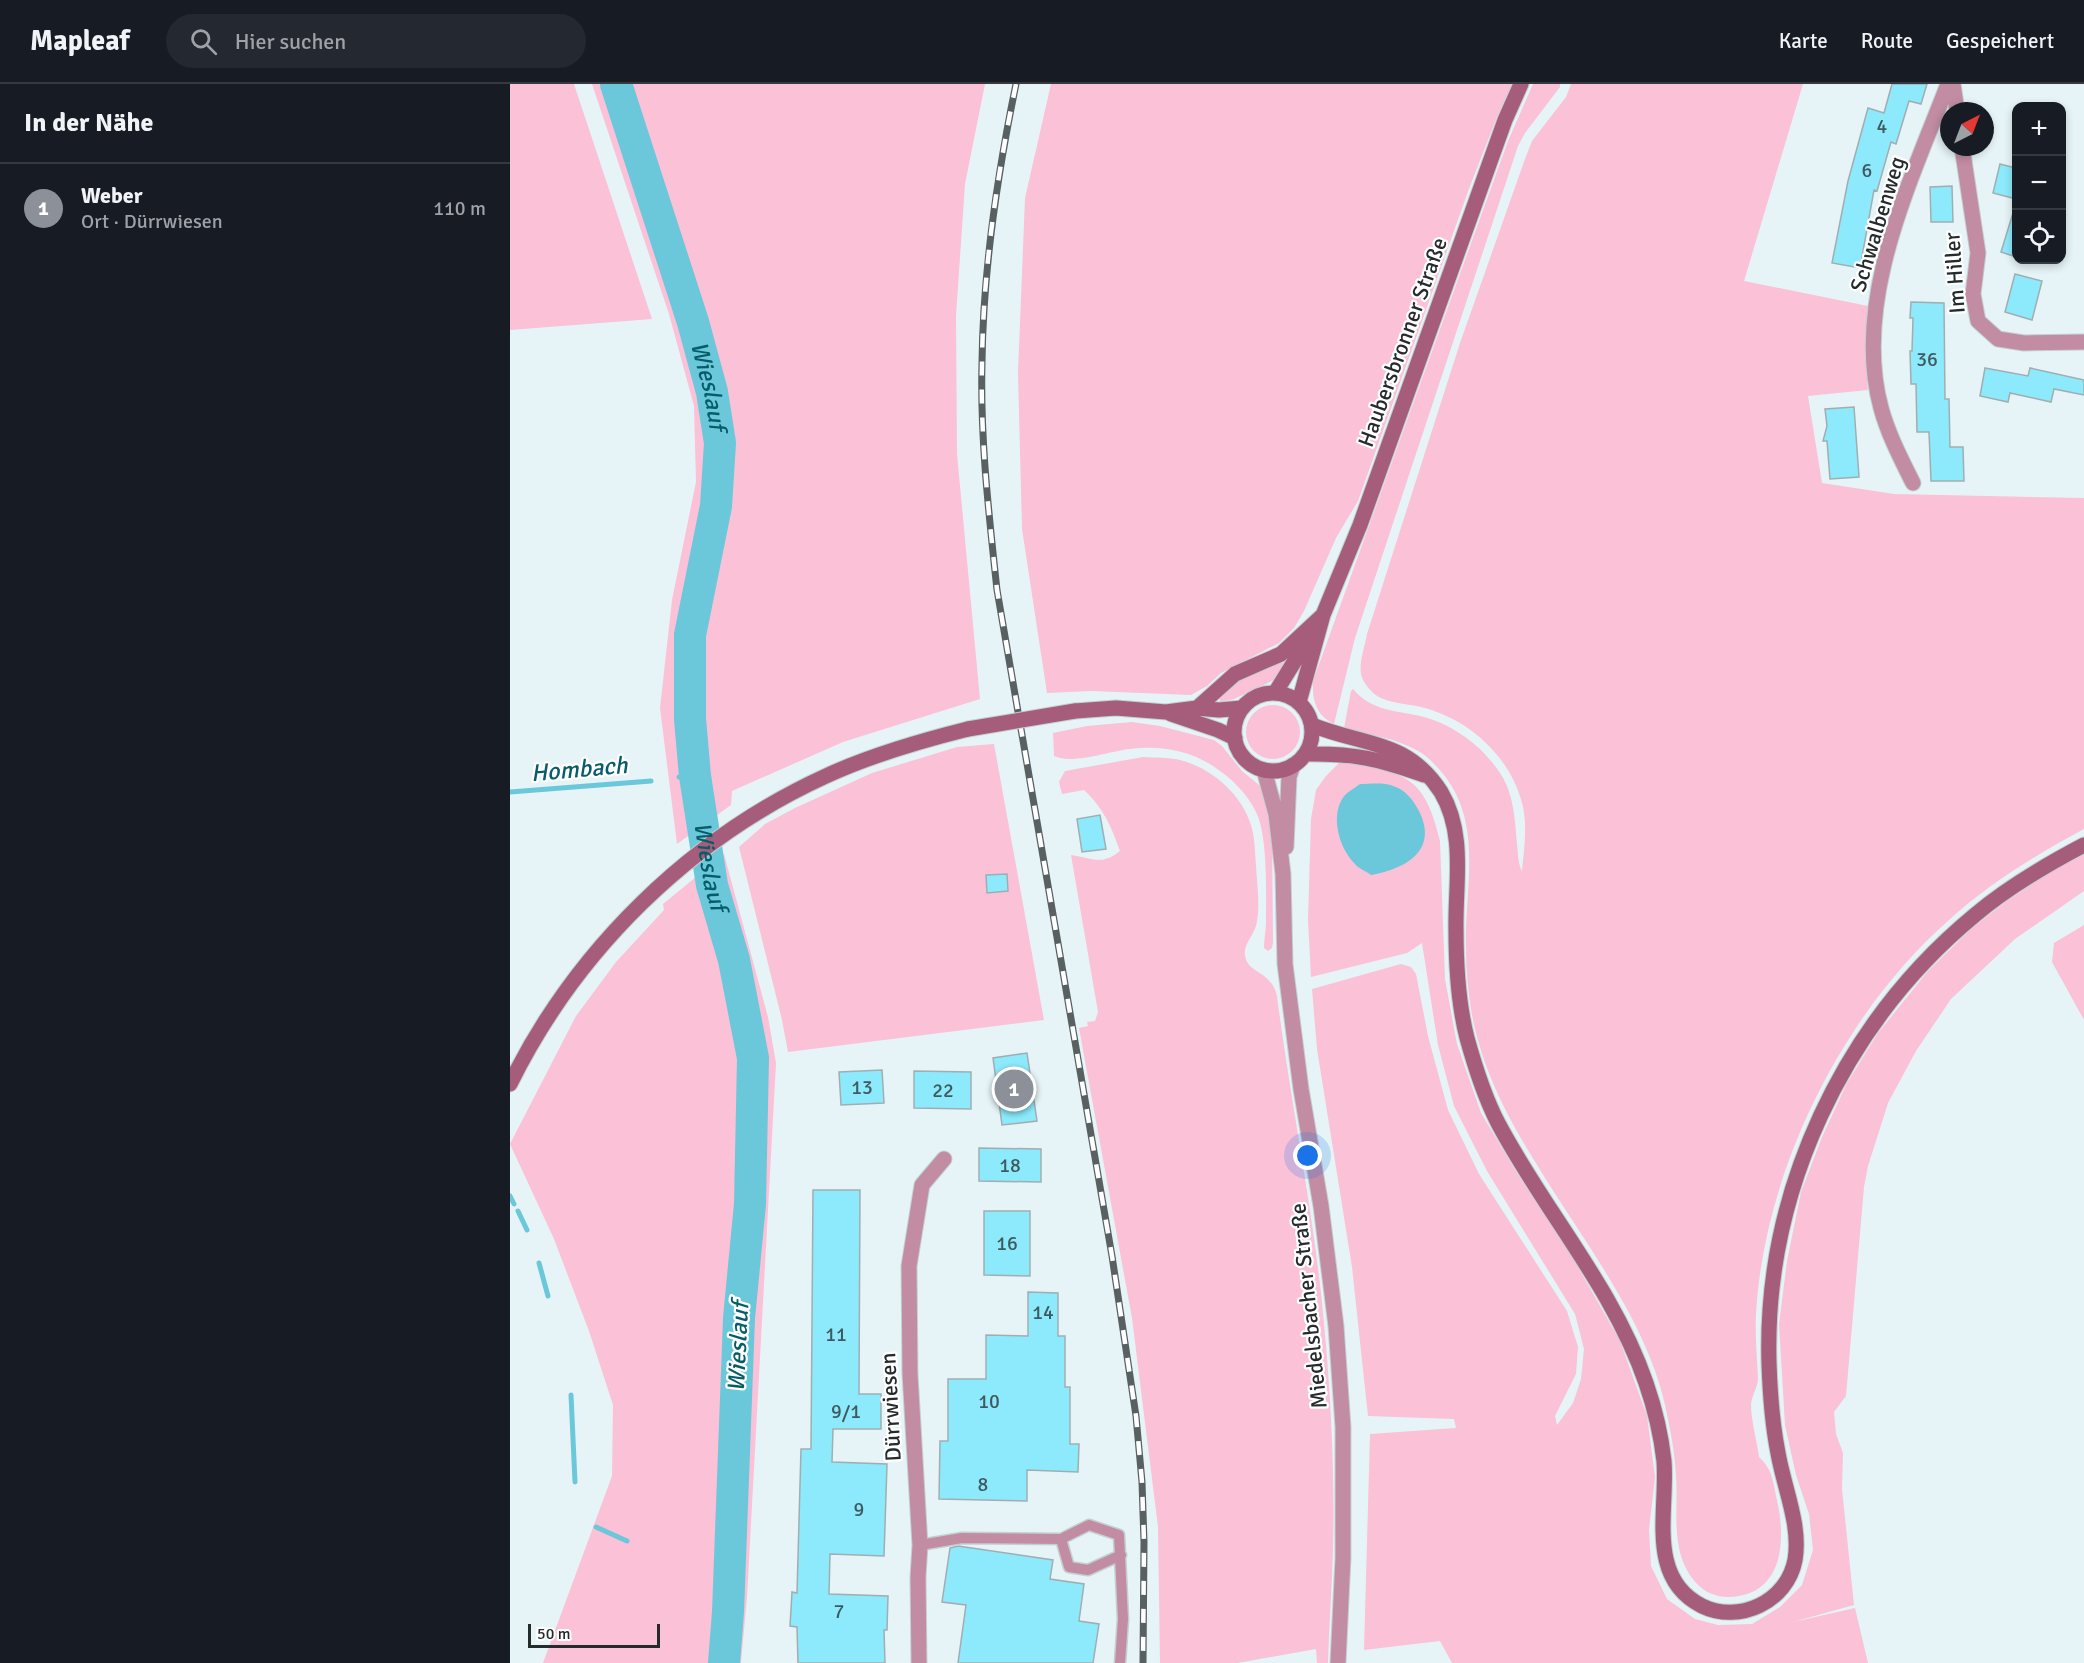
<!DOCTYPE html>
<html lang="de">
<meta charset="utf-8">
<style>
:root{--surface:#171b24;--page:#242831;--text:#f1f3f6;--muted:#9ea1a6;--line:#363941;--accent:#8c9099}
body{margin:0;font-family:Signika,sans-serif;background:var(--page);color:var(--text)}
.controls{position:absolute;right:18px;top:18px;display:grid;overflow:hidden;border-radius:12px;box-shadow:0 3px 9px #0003}
.controls button{width:54px;height:54px;display:grid;place-items:center;padding:0;border:0;border-bottom:2px solid var(--line);background:var(--surface);color:var(--text);font:30px sans-serif}
.compass{position:absolute;left:1430px;top:18px;width:54px;height:54px;border-radius:50%;background:var(--surface);box-shadow:0 3px 9px #0003;rotate:42deg}
.scale{position:absolute;left:18px;bottom:15px;width:132px;box-sizing:border-box;padding-left:6px;border:3px solid #252a2b;border-top:0;font-size:16px;line-height:21px;white-space:nowrap;color:#252a2b;-webkit-text-stroke:4px #fff;paint-order:stroke}
.you{position:absolute;left:798px;top:1072px;width:21px;height:21px;margin:-15px;border:4px solid #fff;border-radius:50%;background:#1a73e8;box-shadow:0 0 0 9px #1a73e833}
.badge{display:grid;place-items:center;width:39px;height:39px;border-radius:50%;background:var(--accent);color:#fff;font-size:20px;font-weight:700}
.pin{position:absolute;translate:-50% -50%;border:3px solid #fff;box-shadow:0 2px 6px #0006}
.list{margin:0;padding:0;list-style:none}
h2{display:flex;justify-content:space-between;align-items:center;height:78px;margin:0;padding:0 24px;font-size:26px}
h2 small{font-size:20px;font-weight:400;color:var(--muted)}
.list li{display:grid;grid-template-columns:39px 1fr auto;gap:18px;align-items:center;box-sizing:border-box;height:90px;padding:0 24px;border-top:2px solid var(--line)}
.list b{display:block;font-size:22px;white-space:nowrap}
.list p{margin:0;font-size:20px;white-space:nowrap;color:var(--muted)}
.list em{font-size:20px;font-style:normal;color:var(--muted)}
.icon{flex:none;width:33px;height:33px;fill:none;stroke:currentColor;stroke-width:2;stroke-linecap:round;stroke-linejoin:round}
.map{position:relative;flex:none;width:1574px;height:1579px;overflow:hidden}
header{display:flex;align-items:center;gap:36px;box-sizing:border-box;height:84px;padding:0 30px;background:var(--surface);border-bottom:2px solid var(--line)}
header strong{font-size:28px}
nav{display:flex;gap:33px;margin-inline-start:auto;font-size:21px}
.search{width:420px;height:54px;background:var(--page);display:flex;align-items:center;gap:15px;box-sizing:border-box;padding:0 21px;border-radius:33px;color:var(--muted);font-size:22px}
main{display:flex}
aside{flex:1;background:var(--surface)}
.map>svg:first-child{display:block}
.green{fill:#fac1d7}
.water{fill:#6ac8da}
.lines{fill:none;stroke-linecap:round;stroke-linejoin:round}
.stream{stroke:#6ac8da;stroke-width:5}
.river{stroke:#6ac8da;stroke-width:32}
.building{fill:#8ceafc;stroke:#a0aeb1;stroke-width:1.5}
.lane-casing{stroke:#c3d0d2;stroke-width:13}
.street-casing{stroke:#c3d0d2;stroke-width:17}
.secondary-casing{stroke:#c3d0d2;stroke-width:17}
.lane{stroke:#c28da2;stroke-width:10}
.street{stroke:#c28da2;stroke-width:15}
.secondary{stroke:#a65c7b;stroke-width:15}
.rail-casing{stroke:#596062;stroke-width:7}
.rail{stroke:#fff;stroke-width:4.5;stroke-dasharray:14;stroke-linecap:butt}
.secondary-bridge-casing{stroke:#c3d0d2;stroke-width:17;stroke-linecap:butt}
.secondary-bridge{stroke:#a65c7b;stroke-width:15}
.labels{text-anchor:middle;stroke-width:4.5;stroke-linejoin:round;paint-order:stroke}
.number-label{font-size:20px;fill:#3f5a5f}
.street-label{font-size:22px;fill:#252a2b;stroke:#fff}
.water-label{font-size:24px;font-style:italic;fill:#065c68;stroke:#fff}
</style>
<header>
<strong>Mapleaf</strong>
<div class="search"><svg class="icon" aria-label="search" viewBox="0 0 24 24"><circle cx="10" cy="10" r="6"/><path d="M15 15l6 6"/></svg>Hier suchen</div>
<nav><a>Karte</a><a>Route</a><a>Gespeichert</a></nav>
</header>
<main>
<aside>
<h2>In der Nähe<small></small></h2>
<ul class="list">
<li><span class="badge">1</span><div><b>Weber</b><p>Ort · Dürrwiesen</p></div><em>110 m</em></li>
</ul>
</aside>
<div class="map">
<svg width="1574" height="1579" viewBox="0 0 1574 1579">
<rect width="100%" height="100%" fill="#e6f4f7"/>
<!-- green -->
<path class="green" d="M0 0H64L142 235 0 246Z
M82 0H475L455 100 446 232 447 370 470 615 333 658 222 707 221 721 167 760 150 624 162 516 186 398 184 322 159 230Z
M541 0H1002L987 33 960 102 848 417 826 454 794 527 784 544 769 559 711 589 697 602 681 611 581 607 537 609 512 445 508 289 515 114Z
M1023 0H1050V3L1015 49 1008 62 845 554 824 640C806 631 802 616 803 597L998 57Z
M1061 0H1293L1234 197 1358 222 1355 265 1358 306 1298 312 1312 399 1384 410 1574 414V745C1526 771 1480 799 1439 836 1332 930 1254 1087 1246 1230 1245 1251 1247 1273 1248 1294 1248 1303 1242 1311 1241 1320 1241 1337 1247 1357 1249 1373 1263 1386 1263 1398 1267 1416 1276 1456 1274 1510 1220 1513 1196 1514 1180 1497 1172 1475 1163 1449 1168 1419 1166 1392 1165 1369 1160 1344 1155 1321 1137 1239 1076 1160 1032 1089 1000 1038 971 986 961 925 958 906 956 885 956 865 954 806 974 742 934 691 926 682 919 673 908 667 885 654 859 650 834 644L841 607 843 605C862 628 887 626 914 633 944 641 973 663 990 689 1004 710 1005 736 1007 760 1008 769 1008 780 1012 787 1014 765 1018 741 1012 719 1000 673 961 637 915 624 901 620 884 620 871 614 863 611 852 598 851 590 849 578 855 562 857 550L950 259 1015 75 1022 57 1056 13Z
M768 579H777L766 595 724 615 710 618V614L729 594Z
M736 648a27 27 0 1 1 54 0a27 27 0 1 1-54 0Z
M622 638 650 642 704 656 712 662 732 687 749 701 756 711 762 751 763 858 762 864 758 867 754 864C754 855 756 846 756 837 756 809 758 752 746 728 737 709 721 694 703 682 679 666 649 661 620 665 600 667 562 681 544 672L543 649 577 642Z
M484 660 534 936 278 968 272 936 229 763 255 740 285 724 362 689 447 663Z
M633 673C645 674 658 673 670 676 701 684 731 709 741 741 745 754 745 769 746 782 747 800 750 819 747 837 746 849 733 860 735 871 737 890 761 886 767 912 781 1021 804 1129 814 1239 821 1315 825 1390 823 1466 822 1504 819 1541 818 1579H807L806 1565 727 1579H650L648 1443 622 1234 569 944 578 942 577 938 585 937 588 928 561 771C582 774 592 782 610 767 601 742 594 725 574 706L552 710 549 698 555 687Z
M831 677C893 690 914 688 930 757L935 895 947 960 971 1029 1010 1094 1052 1155 1110 1257 1137 1332 1145 1393 1139 1446 1141 1482 1157 1515 1185 1535 1208 1541 1242 1540 1270 1523 1292 1501 1303 1466 1299 1430 1286 1391 1275 1341 1269 1240 1277 1177 1291 1108 1312 1053 1337 999 1368 949 1418 887 1461 845 1497 817 1539 789 1574 770V807L1505 855 1441 915 1406 967 1378 1019 1358 1082 1354 1103 1336 1312 1324 1328 1326 1350 1333 1369 1332 1405 1344 1521 1283 1538 1345 1524 1358 1579H942L930 1557 854 1566 860 1350 946 1344 944 1335 858 1332 842 1183 807 965 802 905 891 880 901 883 906 890 918 952 938 1026 969 1090 1057 1227 1068 1263 1066 1290 1045 1332 1047 1341 1063 1319 1071 1295 1074 1265 1065 1230 977 1087 944 1022 928 961 912 859 897 869 801 893 798 836 801 735 806 706 816 692Z
M214 770 258 933 266 979 237 1513 231 1579H33L102 1392 103 1321 79 1247 44 1155 0 1060 66 932 106 878 154 826 153 820Z
M1574 841V936L1542 878 1544 859Z"/>
<!-- water -->
<path class="water" d="M850 700C860 700 874 698 883 702 896 706 903 716 909 727 929 767 895 785 861 791 856 787 849 785 845 780 829 764 819 730 835 711 839 707 846 703 850 700Z"/>
<g class="lines">
<!-- stream -->
<path class="stream" d="M169 693 185 692
M0 708 141 697
M0 1112 4 1120
M8 1127 17 1146
M29 1179 38 1212
M61 1311 65 1398
M86 1443 117 1457"/>
<!-- river -->
<path class="river" id="s1" d="M106 0 183 238 202 308 210 359 206 422 180 551V635L185 692 202 801 224 876 243 974 240 1120 229 1234 218 1528 214 1579"/>
</g>
<!-- building -->
<path class="building" d="M1382 0H1417L1411 20 1399 17 1386 60 1381 58 1367 107 1364 106 1350 184 1322 179 1338 97 1358 24 1374 29Z
M1490 80 1506 84V115L1483 109Z
M1442 102 1443 138H1421L1420 103Z
M1503 129 1506 130V173L1491 168Z
M1505 190 1532 197 1522 236 1495 228Z
M1401 218 1434 219 1435 315H1439L1440 363H1453L1454 397H1421L1419 348H1407L1406 300H1401L1400 267H1402L1403 234H1400Z
M1475 284 1518 292 1520 284 1574 296V311L1544 305 1541 318 1500 309 1498 318 1470 312Z
M1344 323 1349 393 1320 395 1317 357H1313L1317 342 1315 325Z
M590 731 596 765 572 768 567 735Z
M497 790 498 807 477 809 476 791Z
M517 969 527 1037 492 1041 483 974Z
M372 986 374 1019 331 1021 329 988Z
M404 987 461 988V1025L404 1024Z
M469 1064 531 1065V1098L469 1097Z
M303 1106H350L349 1310H371V1345H323L322 1378 377 1380 374 1472 320 1470 319 1510 378 1512 377 1546H374L375 1579H288L287 1543 280 1542 282 1508 287 1509 291 1365H301Z
M474 1127H520V1192L474 1191Z
M518 1208 548 1209V1252H555V1303H560V1360H569L568 1388 517 1386V1417L429 1415 430 1357H438V1295H476V1251L518 1252Z
M448 1462 543 1476 540 1495 574 1500 569 1537 589 1540 583 1579H448L456 1521 432 1518 440 1464Z"/>
<g class="lines">
<!-- lane casing -->
<g class="lane-casing">
<path id="lane" d="M551 1455 559 1483 578 1486 611 1471
M410 1461 452 1454 551 1455 579 1441 609 1451 613 1535 610 1579"/>
</g>
<!-- street casing -->
<g class="street-casing">
<path id="street" d="M1443 0 1447 27
M1452 63 1468 169 1463 210 1468 237 1488 255 1514 259 1574 258
M1403 399C1391 375 1378 350 1371 324 1342 217 1400 99 1438 0
M754 686 766 730 773 790 775 880 791 1005 811 1122 826 1242 833 1343V1474L828 1579
M776 763 779 693 783 681
M409 1579 408 1493 410 1461 400 1290 399 1182 412 1101 434 1075"/>
</g>
<!-- secondary casing -->
<g class="secondary-casing">
<path id="secondary" d="M765 609 802 549
M724 648a39 39 0 1 1 78 0a39 39 0 1 1-78 0Z
M789 618 813 531 850 441 995 36 1011 0
M687 624 725 590 771 570 813 531
M565 627 606 624 656 628 687 624 709 626 732 624
M661 630 708 646 725 654
M802 641C853 662 897 655 931 708 956 750 945 800 946 845 946 882 948 919 957 954 965 983 974 1012 988 1039 1035 1128 1103 1203 1136 1299 1145 1325 1151 1350 1154 1377 1158 1426 1136 1494 1192 1522 1229 1540 1277 1518 1285 1476 1291 1441 1274 1404 1268 1369 1262 1339 1260 1309 1259 1279 1254 1108 1333 940 1465 831 1498 803 1536 781 1574 761
M796 670C844 669 869 675 914 691
M0 1000C66 866 180 754 316 692 361 671 410 657 458 645"/>
</g>
<!-- lane -->
<use href="#lane" class="lane"/>
<!-- street -->
<use href="#street" class="street"/>
<!-- secondary -->
<use href="#secondary" class="secondary"/>
<!-- rail casing -->
<g class="rail-casing">
<path id="rail" d="M506 0C487 92 473 185 472 279 470 355 479 431 487 506L602 1172 626 1332 632 1398 634 1458 633 1579"/>
</g>
<!-- rail -->
<use href="#rail" class="rail"/>
<!-- secondary-bridge casing -->
<g class="secondary-bridge-casing">
<path id="secondary-bridge" d="M458 645 565 627"/>
</g>
<!-- secondary-bridge -->
<use href="#secondary-bridge" class="secondary-bridge"/>
</g>
<g class="labels">
<!-- number labels -->
<g class="number-label">
<text x="1372" y="49">4</text>
<text x="1357" y="93">6</text>
<text x="1417" y="282">36</text>
<text x="352" y="1010">13</text>
<text x="433" y="1013">22</text>
<text x="500" y="1088">18</text>
<text x="497" y="1166">16</text>
<text x="533" y="1235">14</text>
<text x="326" y="1257">11</text>
<text x="479" y="1324">10</text>
<text x="336" y="1334">9/1</text>
<text x="473" y="1407">8</text>
<text x="349" y="1432">9</text>
<text x="329" y="1534">7</text>
</g>
<!-- street labels -->
<g class="street-label">
<text transform="translate(1367 140) rotate(-73)" y="8">Schwalbenweg</text>
<text transform="translate(1444 189) rotate(-94)" y="8">Im Hiller</text>
<text transform="translate(892 258) rotate(-70)" y="8">Haubersbronner Straße</text>
<text transform="translate(798 1222) rotate(-96)" y="8">Miedelsbacher Straße</text>
<text transform="translate(380 1323) rotate(-93)" y="8">Dürrwiesen</text>
</g>
<!-- water labels -->
<g class="water-label">
<text dy="8" stroke="none"><textPath href="#s1" startOffset="316">Wieslauf</textPath></text>
<text transform="translate(69 685) rotate(-5)" y="8">Hombach</text>
<text dy="8" stroke="none"><textPath href="#s1" startOffset="802">Wieslauf</textPath></text>
<text transform="translate(228 1263) rotate(-87)" y="8">Wieslauf</text>
</g>
</g>
</svg>
<div class="controls">
<button>+</button>
<button>−</button>
<button><svg class="icon" aria-label="locate" viewBox="0 0 24 24"><circle cx="12" cy="12" r="6"/><path d="M12 2v4M12 18v4M2 12h4M18 12h4"/></svg></button>
</div>
<svg class="compass" viewBox="-18 -18 36 36"><path d="M0-13l5 13h-10z" fill="#e53935"/><path d="M0 13l5-13h-10z" fill="#9ea1a6"/></svg>
<div class="scale">50 m</div>
<div class="you"></div>
<div class="pin badge" style="left:504px;top:1005px">1</div>
</div>
</main>
